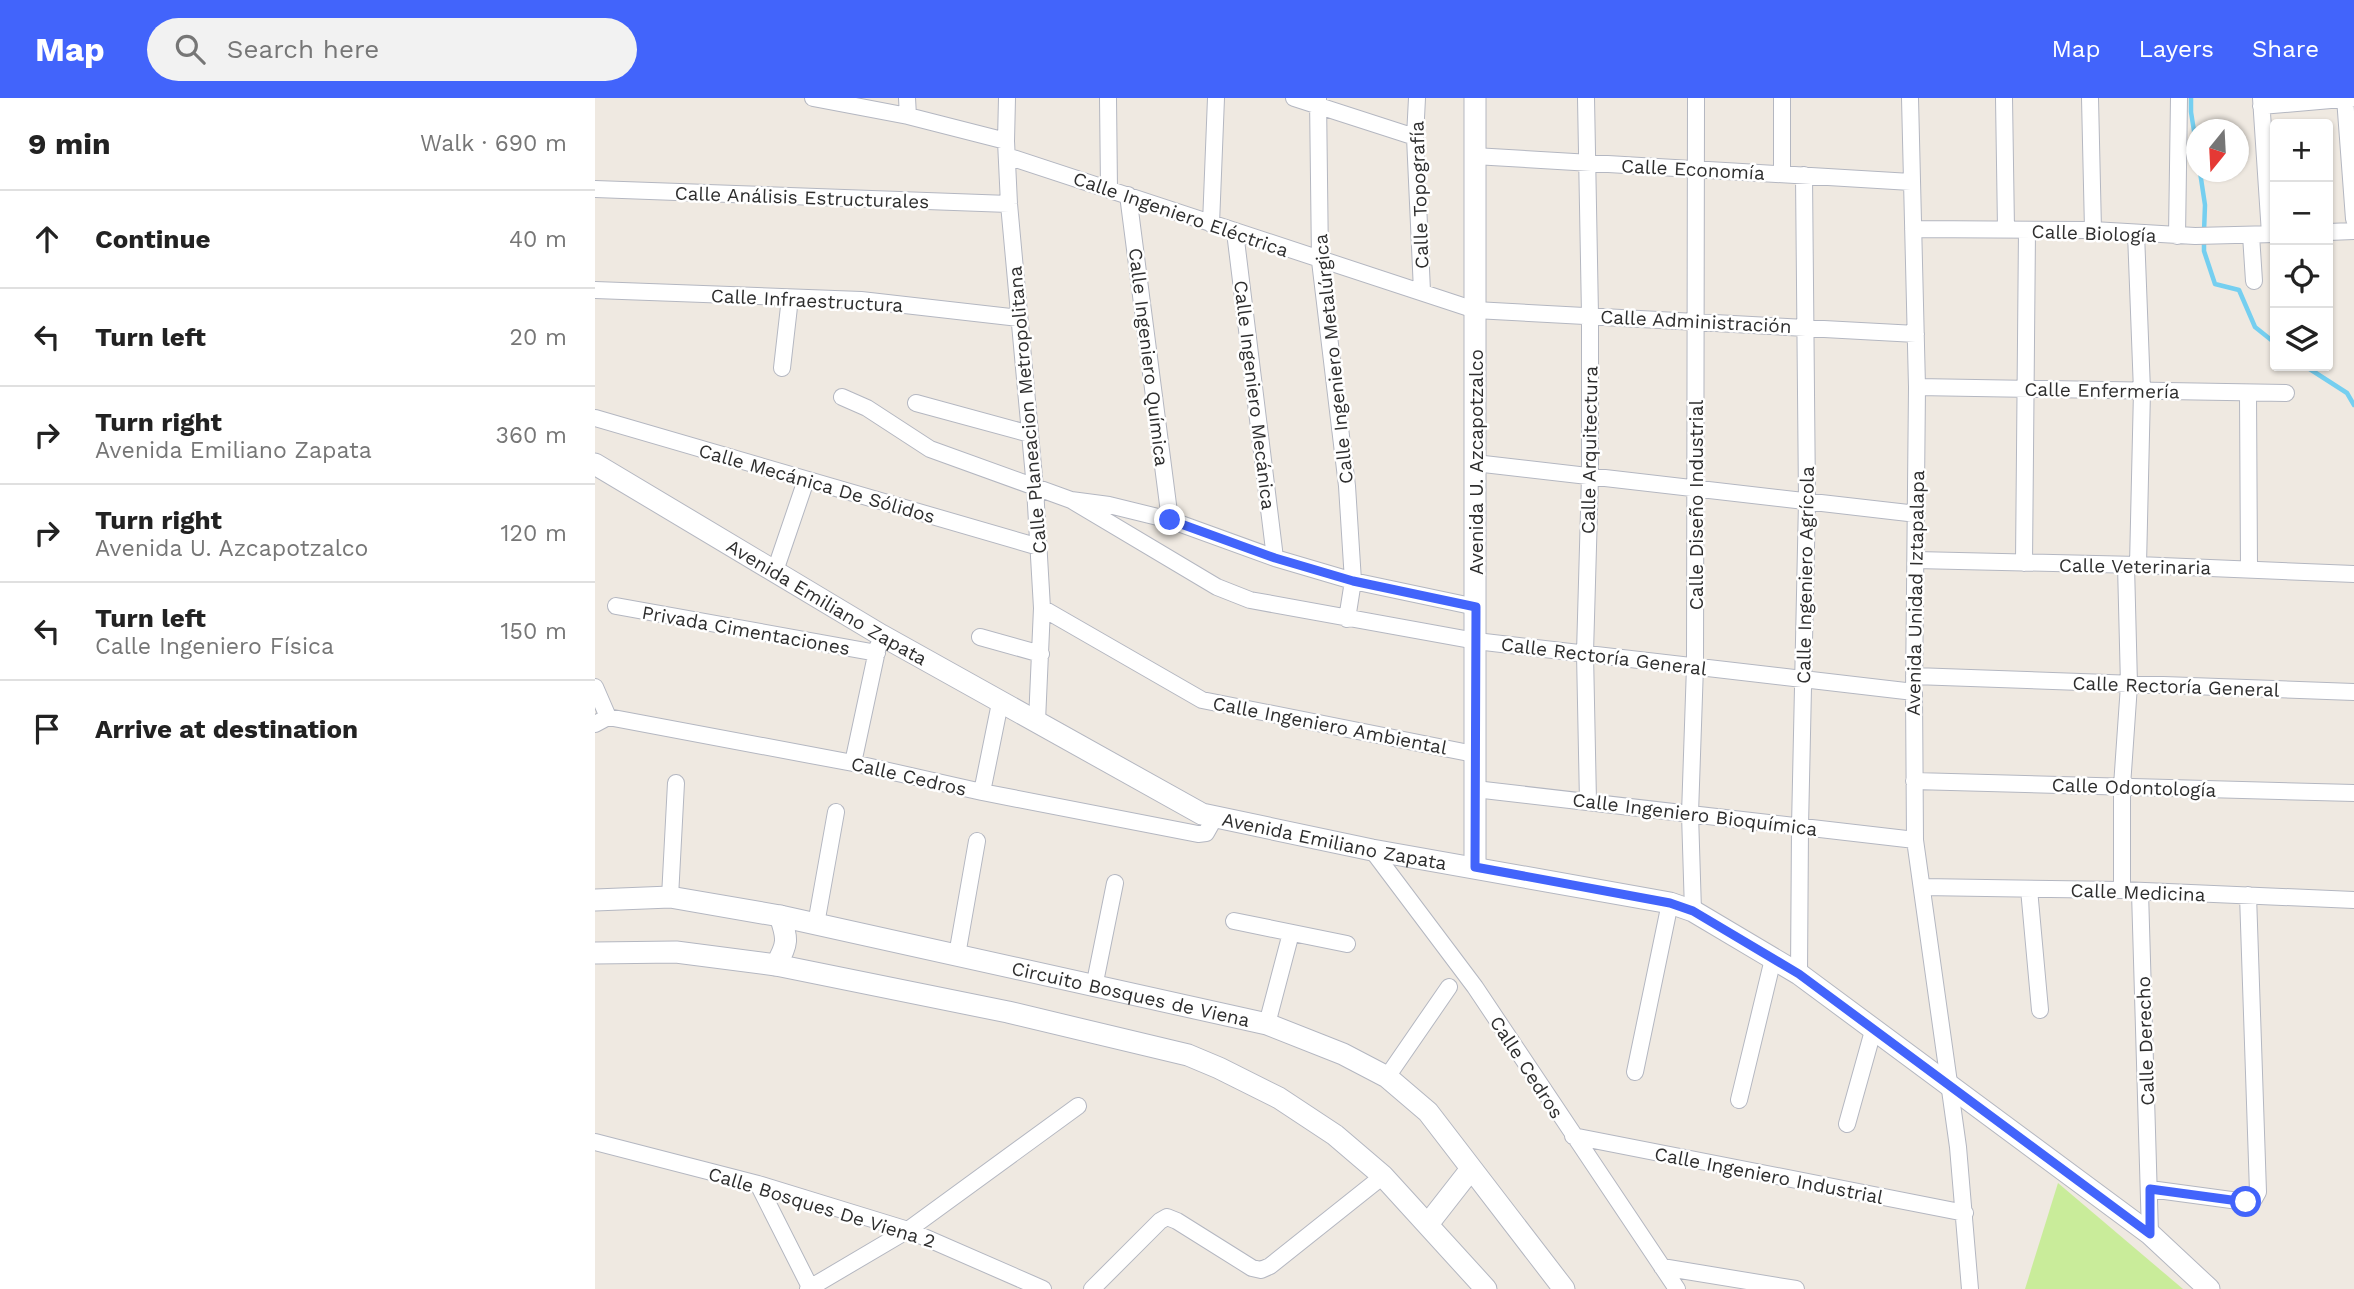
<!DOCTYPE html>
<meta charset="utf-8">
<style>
:root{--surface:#fff;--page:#f2f2f2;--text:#222;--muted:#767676;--line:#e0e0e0;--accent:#4264fb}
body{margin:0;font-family:"Work Sans",sans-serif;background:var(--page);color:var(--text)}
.controls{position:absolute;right:21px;top:21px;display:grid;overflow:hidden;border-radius:7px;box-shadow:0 2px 5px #0004}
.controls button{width:63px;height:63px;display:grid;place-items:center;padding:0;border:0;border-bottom:2px solid var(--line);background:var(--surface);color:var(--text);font:35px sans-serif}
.compass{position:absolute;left:1591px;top:21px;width:63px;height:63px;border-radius:50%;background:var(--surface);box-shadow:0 2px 5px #0004;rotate:198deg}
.stop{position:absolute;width:21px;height:21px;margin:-16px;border:5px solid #4264fb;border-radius:50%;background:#fff}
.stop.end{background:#4264fb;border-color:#fff;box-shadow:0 2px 7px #0008}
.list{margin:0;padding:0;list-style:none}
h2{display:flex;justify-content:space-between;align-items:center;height:91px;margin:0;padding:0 28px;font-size:30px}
h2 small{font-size:23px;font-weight:400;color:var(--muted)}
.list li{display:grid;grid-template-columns:46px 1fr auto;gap:21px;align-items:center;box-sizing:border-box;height:98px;padding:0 28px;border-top:2px solid var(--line)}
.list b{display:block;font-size:26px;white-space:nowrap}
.list p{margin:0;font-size:23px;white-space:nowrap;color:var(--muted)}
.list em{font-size:23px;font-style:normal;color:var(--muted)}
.icon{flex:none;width:38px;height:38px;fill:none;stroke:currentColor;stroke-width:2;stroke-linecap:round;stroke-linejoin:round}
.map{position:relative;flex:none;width:1759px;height:1191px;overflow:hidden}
header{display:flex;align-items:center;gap:42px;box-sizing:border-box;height:98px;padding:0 35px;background:var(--accent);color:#fff}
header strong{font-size:33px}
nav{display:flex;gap:38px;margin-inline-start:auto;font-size:24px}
.search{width:490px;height:63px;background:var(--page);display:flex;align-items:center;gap:18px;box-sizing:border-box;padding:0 24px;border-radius:38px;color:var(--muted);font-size:26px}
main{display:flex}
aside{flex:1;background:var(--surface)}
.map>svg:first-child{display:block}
.pitch{fill:#c9ec9a}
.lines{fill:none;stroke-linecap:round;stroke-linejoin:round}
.stream{stroke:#75cff0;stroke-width:4.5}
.street-casing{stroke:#b4b7c1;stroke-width:18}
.secondary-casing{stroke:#b4b7c1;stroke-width:23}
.street{stroke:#fff;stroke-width:16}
.secondary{stroke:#fff;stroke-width:21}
.route{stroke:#4264fb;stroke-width:9}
.labels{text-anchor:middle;stroke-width:5;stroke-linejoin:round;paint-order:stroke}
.street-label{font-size:19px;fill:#2e2e2e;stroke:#fff}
</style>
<header>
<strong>Map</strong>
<div class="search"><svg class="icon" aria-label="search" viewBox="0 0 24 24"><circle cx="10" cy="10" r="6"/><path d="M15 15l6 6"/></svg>Search here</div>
<nav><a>Map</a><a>Layers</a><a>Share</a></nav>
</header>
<main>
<aside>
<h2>9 min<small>Walk · 690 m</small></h2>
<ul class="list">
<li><svg class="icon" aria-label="ahead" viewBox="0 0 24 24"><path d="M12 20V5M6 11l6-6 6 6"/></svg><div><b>Continue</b></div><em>40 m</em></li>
<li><svg class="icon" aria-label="left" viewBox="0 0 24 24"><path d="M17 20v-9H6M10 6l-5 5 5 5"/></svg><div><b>Turn left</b></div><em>20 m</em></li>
<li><svg class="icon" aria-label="right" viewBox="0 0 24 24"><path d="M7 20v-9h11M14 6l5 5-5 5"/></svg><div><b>Turn right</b><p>Avenida Emiliano Zapata</p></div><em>360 m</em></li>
<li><svg class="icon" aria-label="right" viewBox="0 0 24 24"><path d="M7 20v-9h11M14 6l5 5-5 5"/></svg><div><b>Turn right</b><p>Avenida U. Azcapotzalco</p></div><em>120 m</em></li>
<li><svg class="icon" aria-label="left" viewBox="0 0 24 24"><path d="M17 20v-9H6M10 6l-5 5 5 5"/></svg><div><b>Turn left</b><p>Calle Ingeniero Física</p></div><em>150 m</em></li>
<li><svg class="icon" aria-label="arrive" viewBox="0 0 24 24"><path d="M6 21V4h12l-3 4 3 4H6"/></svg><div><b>Arrive at destination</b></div></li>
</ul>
</aside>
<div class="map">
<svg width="1759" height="1191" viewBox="0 0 1759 1191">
<rect width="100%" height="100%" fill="#efe9e1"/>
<!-- pitch -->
<path class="pitch" d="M1463 1085 1588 1191H1430Z"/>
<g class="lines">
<!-- stream -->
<path class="stream" d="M1596 0V14L1602 52
M1605 74 1610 107 1609 134
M1609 143V153L1620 186 1644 192 1660 229 1680 245
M1710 268 1752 295 1759 307"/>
<!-- street casing -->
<g class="street-casing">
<path id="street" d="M218 0 313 18 411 43
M312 0 313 18
M412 0 411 43 414 106 440 390 447 510 442 623
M513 0 514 91
M699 0 820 39
M723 0 725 163 752 388 758 483 752 521
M822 0 820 39 827 193
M991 0 995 217V378L990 555 993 704
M1187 0V76
M1315 0 1322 289 1319 594 1320 742 1363 1049 1375 1191
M1409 0 1411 131
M1495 0 1498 132
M1666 0 1675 136
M1750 0 1759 121
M1666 8 1759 0
M412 58 880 212 1321 236
M879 58 1316 84
M0 91 414 106
M533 97 575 422
M616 126 621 0
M1318 131 1498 132 1600 138 1680 136
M640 134 680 460
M1733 134 1759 133
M1541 135 1547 293 1543 467
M1656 137 1659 183
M1582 138 1584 0
M0 192 266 202 424 220
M187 270 195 200
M1322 289 1691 295
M1653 295 1654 471
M247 299 272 310 335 351 476 402 514 407 575 422 680 460 758 483 881 509
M321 305 435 336
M0 320 444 449
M880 365 1322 416
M476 402 622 489 655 502 881 543 1319 594
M1321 462 1543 467 1759 476
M1429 465 1432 132
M180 473 211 382
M21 508 282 555
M447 510 607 602 879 656
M385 539 446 556
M1319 578 1759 594
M0 589 13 619
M0 626 13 619 258 665 387 694 603 736 611 735 620 719
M258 665 283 548
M1319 683 1759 695
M880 691 1320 742
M387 694 405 605
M777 752 880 889 1082 1191
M1327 789 1527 792 1759 802
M1434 791 1445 912
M1527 792V688L1534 587 1531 467
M1545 794 1555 1136
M75 799 81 685
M1098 813 1095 716 1100 568 1101 0
M639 823 752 846
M221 826 241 714
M362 857 382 743
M1204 876 1205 729 1212 403 1209 77
M499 889 520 785
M672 926 696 835
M1040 974 1075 805
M792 979 854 889
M1144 1002 1178 861
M1252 1026 1278 933
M978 1038 1370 1115
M0 1044 163 1086 313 1132 448 1191
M163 1086 216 1191
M1555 1091 1651 1104 1659 1101 1663 1094 1653 797
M1067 1169 1201 1191
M213 1191 313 1132 483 1008
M497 1191 565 1123 572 1119 582 1123 657 1170 666 1172 675 1168 788 1078"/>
</g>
<!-- secondary casing -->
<g class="secondary-casing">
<g id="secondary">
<path d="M880 0V769"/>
<path id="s1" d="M0 366 286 537 607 716 777 752 1075 805 1098 813 1204 876 1555 1136 1614 1191"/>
<path id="s2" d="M0 802 75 799 185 818 672 926 748 956 792 979 833 1014 969 1191"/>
<path d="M0 855 81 854 181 867 413 914 593 957 624 970 684 1000 740 1037 788 1078 891 1191"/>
<path d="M181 867C193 846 193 841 185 818"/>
<path d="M833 1126 876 1071"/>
</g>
</g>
<!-- street -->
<use href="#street" class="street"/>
<!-- secondary -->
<use href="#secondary" class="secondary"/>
</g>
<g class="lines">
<!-- route -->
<path class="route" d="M575 422 680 460 758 483 881 509 880 769 1075 805 1098 813 1204 876 1555 1136V1091L1651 1104"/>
</g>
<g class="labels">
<!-- street labels -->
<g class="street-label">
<text transform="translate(1098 71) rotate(3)" y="7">Calle Economía</text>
<text transform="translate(824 97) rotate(-92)" y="7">Calle Topografía</text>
<text transform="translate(207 99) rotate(2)" y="7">Calle Análisis Estructurales</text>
<text transform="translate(586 116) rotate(19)" y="7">Calle Ingeniero Eléctrica</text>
<text transform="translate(1499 135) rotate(2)" y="7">Calle Biología</text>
<text transform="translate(212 202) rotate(3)" y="7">Calle Infraestructura</text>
<text transform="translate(1101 223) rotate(3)" y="7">Calle Administración</text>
<text transform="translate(554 259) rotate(83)" y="7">Calle Ingeniero Química</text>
<text transform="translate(738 261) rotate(-96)" y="7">Calle Ingeniero Metalúrgica</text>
<text transform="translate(1507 292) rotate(1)" y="7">Calle Enfermería</text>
<text transform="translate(660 297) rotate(83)" y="7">Calle Ingeniero Mecánica</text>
<text transform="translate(432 312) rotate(-95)" y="7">Calle Planeacion Metropolitana</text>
<text transform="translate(994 352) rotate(-89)" y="7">Calle Arquitectura</text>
<text transform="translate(881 364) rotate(-90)" y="7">Avenida U. Azcapotzalco</text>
<text transform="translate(222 385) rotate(16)" y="7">Calle Mecánica De Sólidos</text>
<text transform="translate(1101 407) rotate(-90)" y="7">Calle Diseño Industrial</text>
<text transform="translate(1540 468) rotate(1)" y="7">Calle Veterinaria</text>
<text transform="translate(1210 477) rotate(-89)" y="7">Calle Ingeniero Agrícola</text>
<text transform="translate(1320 495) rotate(-89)" y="7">Avenida Unidad Iztapalapa</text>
<text dy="7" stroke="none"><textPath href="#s1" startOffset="270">Avenida Emiliano Zapata</textPath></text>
<text transform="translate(151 532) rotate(10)" y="7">Privada Cimentaciones</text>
<text transform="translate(1009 558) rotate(7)" y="7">Calle Rectoría General</text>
<text transform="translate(1581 588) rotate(2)" y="7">Calle Rectoría General</text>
<text transform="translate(735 627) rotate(11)" y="7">Calle Ingeniero Ambiental</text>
<text transform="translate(314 678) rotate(13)" y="7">Calle Cedros</text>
<text transform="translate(1539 689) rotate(2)" y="7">Calle Odontología</text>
<text transform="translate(1100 716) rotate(7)" y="7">Calle Ingeniero Bioquímica</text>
<text dy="7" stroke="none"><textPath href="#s1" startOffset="836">Avenida Emiliano Zapata</textPath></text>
<text transform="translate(1543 794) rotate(2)" y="7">Calle Medicina</text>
<text dy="7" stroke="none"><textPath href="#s2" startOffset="546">Circuito Bosques de Viena</textPath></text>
<text transform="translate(1550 943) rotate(-92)" y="7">Calle Derecho</text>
<text transform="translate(932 969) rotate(57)" y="7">Calle Cedros</text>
<text transform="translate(1174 1077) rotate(11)" y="7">Calle Ingeniero Industrial</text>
<text transform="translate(227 1109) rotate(17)" y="7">Calle Bosques De Viena 2</text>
</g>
</g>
</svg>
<div class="controls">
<button>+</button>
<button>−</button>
<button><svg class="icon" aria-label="locate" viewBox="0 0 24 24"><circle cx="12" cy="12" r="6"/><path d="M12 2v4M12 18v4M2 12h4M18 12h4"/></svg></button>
<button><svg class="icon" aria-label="layers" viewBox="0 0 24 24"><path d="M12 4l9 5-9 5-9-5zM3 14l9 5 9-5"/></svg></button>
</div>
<svg class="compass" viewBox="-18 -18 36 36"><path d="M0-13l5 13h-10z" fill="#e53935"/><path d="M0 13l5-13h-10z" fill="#767676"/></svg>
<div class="stop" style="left:1651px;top:1104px"></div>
<div class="stop end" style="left:575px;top:422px"></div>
</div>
</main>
